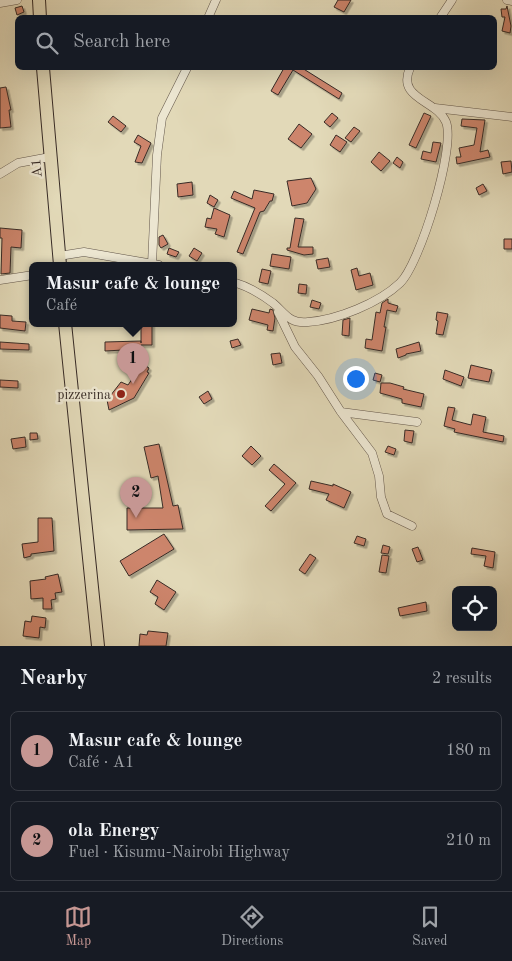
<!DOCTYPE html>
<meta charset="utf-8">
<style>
:root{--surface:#171b24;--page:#242831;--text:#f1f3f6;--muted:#9ea1a6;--line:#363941;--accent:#c59692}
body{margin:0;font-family:"Old Standard TT",serif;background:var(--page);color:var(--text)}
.controls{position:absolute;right:15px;bottom:15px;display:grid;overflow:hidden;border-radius:8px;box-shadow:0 5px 20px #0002}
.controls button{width:45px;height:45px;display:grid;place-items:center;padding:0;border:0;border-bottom:1px solid var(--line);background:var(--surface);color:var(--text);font:25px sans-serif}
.you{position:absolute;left:355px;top:378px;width:18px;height:18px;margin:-12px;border:4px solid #fff;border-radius:50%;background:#1a73e8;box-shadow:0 0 0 8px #1a73e833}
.badge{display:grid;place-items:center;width:32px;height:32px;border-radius:50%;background:var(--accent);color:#111;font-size:16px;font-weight:700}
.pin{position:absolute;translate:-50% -41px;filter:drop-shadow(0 1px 2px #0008)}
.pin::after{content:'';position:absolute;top:26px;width:18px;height:15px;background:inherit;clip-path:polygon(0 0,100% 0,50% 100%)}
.popup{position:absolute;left:29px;top:262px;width:208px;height:65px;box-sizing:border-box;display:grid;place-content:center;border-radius:8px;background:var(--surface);filter:drop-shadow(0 1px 4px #0005);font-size:16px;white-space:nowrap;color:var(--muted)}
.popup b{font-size:19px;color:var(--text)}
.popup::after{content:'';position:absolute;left:50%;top:100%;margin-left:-10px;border:10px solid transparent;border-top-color:var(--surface)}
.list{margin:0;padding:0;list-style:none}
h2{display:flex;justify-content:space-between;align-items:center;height:65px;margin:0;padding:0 20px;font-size:21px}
h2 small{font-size:16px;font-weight:400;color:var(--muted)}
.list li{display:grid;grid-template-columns:32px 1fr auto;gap:15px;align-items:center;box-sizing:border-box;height:80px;margin:0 10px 10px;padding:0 10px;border:1px solid var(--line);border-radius:8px}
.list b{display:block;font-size:19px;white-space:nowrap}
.list p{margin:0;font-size:16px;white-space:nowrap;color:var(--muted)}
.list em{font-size:16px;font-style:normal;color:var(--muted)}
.icon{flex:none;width:28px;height:28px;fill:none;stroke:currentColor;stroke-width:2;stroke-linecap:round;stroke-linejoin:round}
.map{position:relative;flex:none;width:512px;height:646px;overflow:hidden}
.search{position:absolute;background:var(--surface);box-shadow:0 5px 20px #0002;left:15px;right:15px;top:15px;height:55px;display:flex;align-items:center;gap:12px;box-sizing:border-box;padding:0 18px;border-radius:8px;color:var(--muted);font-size:19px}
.sheet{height:245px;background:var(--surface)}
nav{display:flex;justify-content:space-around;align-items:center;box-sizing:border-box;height:70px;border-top:1px solid var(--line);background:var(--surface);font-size:14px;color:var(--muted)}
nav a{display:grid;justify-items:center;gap:2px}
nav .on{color:var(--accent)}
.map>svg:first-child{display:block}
.building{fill:#cd856c;stroke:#372b26;filter:url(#shadow)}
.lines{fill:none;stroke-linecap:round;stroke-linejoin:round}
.minor-casing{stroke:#62564a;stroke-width:9}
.trunk-casing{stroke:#372b26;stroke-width:14}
.minor{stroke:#ece6d1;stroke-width:8}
.trunk{stroke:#e2d9b8;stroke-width:12}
.poi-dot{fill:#8f2418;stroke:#ece6d1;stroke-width:2}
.labels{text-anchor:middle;stroke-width:5;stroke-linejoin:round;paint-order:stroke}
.street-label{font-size:14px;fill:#372b26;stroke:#ece6d1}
.poi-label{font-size:14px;fill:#372b26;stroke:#ece6d1;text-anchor:end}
</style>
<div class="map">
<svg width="512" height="646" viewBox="0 0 512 646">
<defs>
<filter id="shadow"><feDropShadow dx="2.5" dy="2.5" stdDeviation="0" flood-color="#0004"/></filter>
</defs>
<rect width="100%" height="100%" fill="#e2d9b8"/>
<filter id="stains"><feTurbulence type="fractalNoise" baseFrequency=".004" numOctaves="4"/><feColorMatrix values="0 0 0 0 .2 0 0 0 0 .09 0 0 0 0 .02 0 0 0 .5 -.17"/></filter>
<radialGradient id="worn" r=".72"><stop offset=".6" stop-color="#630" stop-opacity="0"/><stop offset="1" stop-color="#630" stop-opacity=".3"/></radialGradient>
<!-- building -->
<path class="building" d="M338 0H351L344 12 334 7Z
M22 6 24 12 17 15 15 8Z
M507 6 511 26 510 33 502 31 505 17H502L501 9H506Z
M284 68H302L342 93 339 99 293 70 278 95 271 91Z
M6 87 11 110H9L11 127 0 128V88Z
M332 113 338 118 330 127 324 122Z
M424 113 431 116 416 148 409 145Z
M113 116 126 126 121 132 108 122Z
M462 119 485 120 480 152 488 150 490 157 457 164 456 157H461L459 148 474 145 477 128 461 126Z
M299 124 312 134 301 148 288 139Z
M354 127 360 131 351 142 345 138Z
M138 135 151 143 142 163 135 162 141 146 134 142Z
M336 135 347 142 340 152 330 145Z
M433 142 441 143 436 162 421 159 423 151 431 153Z
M379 152 390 161 381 171 371 162Z
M397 157 403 162 400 168 393 163Z
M511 161 512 172 503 174 501 162Z
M311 178 316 189 307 203 292 206 287 181Z
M192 182 193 195 178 197 177 184Z
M483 184 487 191 479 195 476 188Z
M254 190 274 194 272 201H270L264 211 260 212 243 254 237 252 255 208 231 198 234 191 252 199Z
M210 195 218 200 214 207 207 203Z
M214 208 230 215 224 237 215 234 217 229 205 227 207 218 211 219Z
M295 218 304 219 298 247H313V254L304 255 287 250V248H290Z
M0 228 22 230 21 248 11 247 10 273 1 274 2 238H0Z
M163 235 168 244 161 248 159 245V237Z
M504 239H512V249H504Z
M169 248 179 252 176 257 167 254Z
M194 248 202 253 197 261 189 256Z
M272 254 291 257 289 269 270 266Z
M328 258 330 267 318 269 316 260Z
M357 268 359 276 370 273 373 285 356 290 351 270Z
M262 269 271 271 268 284 259 282Z
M299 284 307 285 306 294 298 293Z
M388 299V303L398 306 396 312 387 310 384 327H386L382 351 365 348 366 339 372 340 376 312 380 313 382 303Z
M312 300 321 303 319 309 310 307Z
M252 309 269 313 270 309 273 310 275 318 273 331 267 330 268 325 249 320Z
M437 312 448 314 443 335 436 334 438 321 436 320Z
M0 315 12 316V321L26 322 25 331 0 328Z
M350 318 349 336 342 335 343 320Z
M141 323H152V345H141V349L105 351V342L141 341V343Z
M238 339 241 345 232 348 230 341Z
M0 342 29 344V350L0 349Z
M419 342 421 351 406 354V355L398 358 396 349Z
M280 353 282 363 273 365 271 354Z
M141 363 149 368 147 372 149 373 134 398 109 410 107 400 121 382 128 385 139 369 137 367Z
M471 365 492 370 489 382 468 378Z
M445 370 464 377 461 386 443 379Z
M375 373 382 375 380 382 373 380Z
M0 380 18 381V388L0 387Z
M381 383H390L404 387 403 389 424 394 421 407 402 403V399L380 393Z
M208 391 212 399 204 404 199 397Z
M448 407 455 408 452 420 471 425 473 414 486 417 483 432 504 436 503 442 454 432 455 429 444 426Z
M405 430 414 431 412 443 404 441Z
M30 433H37L38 439 30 440Z
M25 437 26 447 13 449 11 439Z
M159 444 173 506 178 505 183 529 127 530V508H163L158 476 151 478 144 447Z
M251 446 261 456 252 465 242 456Z
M388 446 396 449 394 455 385 452Z
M274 464 296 483 271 511 265 506 285 484 269 470Z
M311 481 333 486V484L351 492 344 508 326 500 329 494 309 489Z
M38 518H52L54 551 31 554V556L24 558 22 544 38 542Z
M164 534 174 549 129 576 120 561Z
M357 536 366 539 364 546 354 543Z
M383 545 390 547 388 554 381 553Z
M418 547 423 560 417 562 412 549Z
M472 548 495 552 493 568 484 566 486 556 471 554Z
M310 554 316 558 305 574 299 570Z
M382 555 389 556 386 573 379 572Z
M58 574 62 592 55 593 56 599 51 600 52 609H43V598L31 599 30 581 46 579 45 577Z
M157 580 176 592 164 610 155 604 158 597 150 592Z
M426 602 427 611 400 616 398 608Z
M32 616 46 618 45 628 40 627 39 638 23 636 25 621 31 622Z
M148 631 168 633 166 646H139L140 634 147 635Z"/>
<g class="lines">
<!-- minor casing -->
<g class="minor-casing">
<path id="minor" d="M507 0 512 1
M0 3 17 0
M208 18 216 0
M440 18 452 0
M435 108 512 117
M0 174 18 163 50 157
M59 256 84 252 159 265
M152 264 157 155 162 118 187 68
M0 280 33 275
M233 282C247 286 261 294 273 303 285 313 289 324 308 322 337 320 379 303 400 283 420 264 456 147 446 122 437 100 396 99 410 68
M278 312 295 347 318 376 341 412 372 453 379 476 381 497 387 514 412 526
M341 412 417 422"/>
</g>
<!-- trunk casing -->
<g class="trunk-casing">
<path id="trunk" d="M39 0 40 18
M43 68 60 265
M65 323 98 646"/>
</g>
<!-- minor -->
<use href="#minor" class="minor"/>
<!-- trunk -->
<use href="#trunk" class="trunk"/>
</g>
<!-- markers -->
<circle class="poi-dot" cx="121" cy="394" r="5"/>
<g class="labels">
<!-- street labels -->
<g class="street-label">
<text transform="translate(36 168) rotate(-95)" y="5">A1</text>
</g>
<!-- poi labels -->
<g class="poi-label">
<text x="111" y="399">pizzerina</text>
</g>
</g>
<rect width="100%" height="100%" filter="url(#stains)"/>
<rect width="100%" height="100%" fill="url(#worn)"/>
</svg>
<div class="controls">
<button><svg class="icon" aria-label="locate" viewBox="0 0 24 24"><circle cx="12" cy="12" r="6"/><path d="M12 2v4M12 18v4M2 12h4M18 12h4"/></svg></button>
</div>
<div class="you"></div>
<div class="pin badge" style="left:133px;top:384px">1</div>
<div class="popup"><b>Masur cafe &amp; lounge</b>Café</div>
<div class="pin badge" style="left:136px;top:518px">2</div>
<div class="search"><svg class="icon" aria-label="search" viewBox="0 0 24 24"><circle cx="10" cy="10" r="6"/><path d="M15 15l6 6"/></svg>Search here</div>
</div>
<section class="sheet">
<h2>Nearby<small>2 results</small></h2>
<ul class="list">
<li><span class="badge">1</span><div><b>Masur cafe &amp; lounge</b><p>Café · A1</p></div><em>180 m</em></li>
<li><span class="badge">2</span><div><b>ola Energy</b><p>Fuel · Kisumu-Nairobi Highway</p></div><em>210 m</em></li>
</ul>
</section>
<nav>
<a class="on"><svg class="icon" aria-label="map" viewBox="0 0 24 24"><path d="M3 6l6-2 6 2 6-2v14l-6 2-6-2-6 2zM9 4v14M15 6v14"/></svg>Map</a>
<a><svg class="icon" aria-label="directions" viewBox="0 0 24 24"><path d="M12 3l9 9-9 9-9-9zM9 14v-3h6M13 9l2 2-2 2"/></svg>Directions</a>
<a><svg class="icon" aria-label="saved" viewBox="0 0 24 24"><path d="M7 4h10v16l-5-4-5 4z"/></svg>Saved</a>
</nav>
